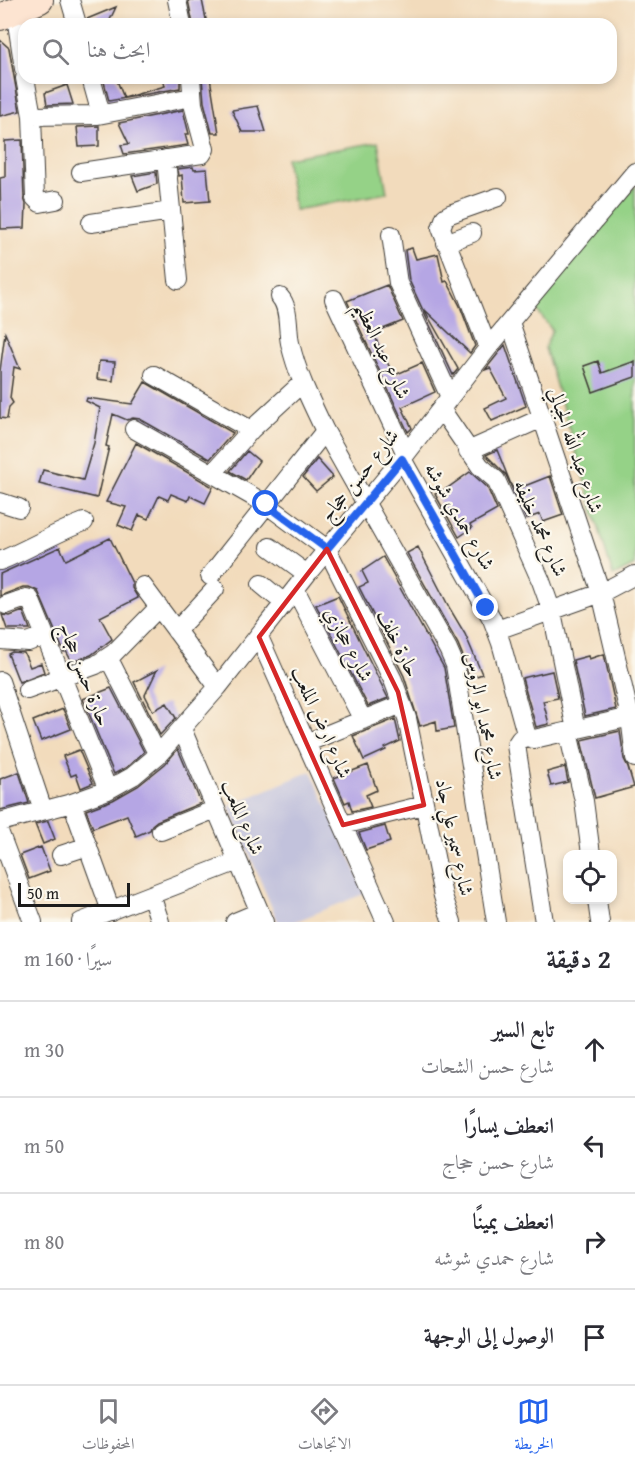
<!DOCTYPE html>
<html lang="ar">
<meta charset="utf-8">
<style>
:root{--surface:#fff;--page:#f7f7f7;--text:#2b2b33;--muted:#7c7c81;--line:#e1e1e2;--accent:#2563eb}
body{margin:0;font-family:"Gentium Book Plus",Amiri,serif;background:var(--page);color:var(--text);direction:rtl}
.controls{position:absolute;right:18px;bottom:18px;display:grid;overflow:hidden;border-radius:12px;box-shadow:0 3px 9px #0003}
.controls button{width:54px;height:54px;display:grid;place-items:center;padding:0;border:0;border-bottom:2px solid var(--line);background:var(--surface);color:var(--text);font:30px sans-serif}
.scale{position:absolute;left:18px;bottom:15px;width:112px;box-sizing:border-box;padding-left:6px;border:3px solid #1c1c1c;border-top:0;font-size:16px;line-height:21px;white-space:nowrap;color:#1c1c1c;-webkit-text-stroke:4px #fbf7ec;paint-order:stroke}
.stop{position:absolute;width:18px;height:18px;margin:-14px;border:4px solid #2563eb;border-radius:50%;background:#fff}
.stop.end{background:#2563eb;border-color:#fff;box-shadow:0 2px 6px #0008}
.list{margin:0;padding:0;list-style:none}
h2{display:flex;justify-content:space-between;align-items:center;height:78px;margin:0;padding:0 24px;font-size:26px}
h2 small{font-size:20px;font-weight:400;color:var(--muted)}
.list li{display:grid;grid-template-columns:39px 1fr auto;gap:18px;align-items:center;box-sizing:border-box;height:96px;padding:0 24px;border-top:2px solid var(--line)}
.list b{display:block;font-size:22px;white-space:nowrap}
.list p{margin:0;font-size:20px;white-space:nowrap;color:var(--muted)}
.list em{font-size:20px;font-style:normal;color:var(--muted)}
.icon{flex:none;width:33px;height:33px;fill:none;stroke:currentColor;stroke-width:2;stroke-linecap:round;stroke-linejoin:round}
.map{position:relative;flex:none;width:635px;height:922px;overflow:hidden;direction:ltr}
.search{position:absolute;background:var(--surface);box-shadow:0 3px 9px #0003;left:18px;right:18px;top:18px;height:66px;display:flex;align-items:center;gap:15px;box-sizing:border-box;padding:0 21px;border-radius:18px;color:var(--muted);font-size:22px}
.sheet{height:462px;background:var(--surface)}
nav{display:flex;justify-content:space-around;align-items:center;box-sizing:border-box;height:84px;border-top:2px solid var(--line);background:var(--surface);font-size:16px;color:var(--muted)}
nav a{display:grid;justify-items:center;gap:3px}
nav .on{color:var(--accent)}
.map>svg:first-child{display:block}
.industrial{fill:#c2c2dc}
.green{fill:#95d287;stroke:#587752;stroke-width:1.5}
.building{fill:#b5a6e4}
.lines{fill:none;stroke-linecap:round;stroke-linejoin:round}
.street-casing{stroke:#3c3934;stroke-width:20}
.secondary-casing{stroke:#3c3934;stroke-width:28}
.street{stroke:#fff;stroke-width:18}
.secondary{stroke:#fde4d1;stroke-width:26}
.route{stroke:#2563eb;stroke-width:8}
.marked{fill:none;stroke:#d62828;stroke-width:4.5;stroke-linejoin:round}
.labels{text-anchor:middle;stroke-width:4.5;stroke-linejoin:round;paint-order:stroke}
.street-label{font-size:20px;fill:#1c1c1c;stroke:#fbf7ec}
</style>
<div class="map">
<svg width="635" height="922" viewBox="0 0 635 922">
<rect width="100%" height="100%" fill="#fbf7ec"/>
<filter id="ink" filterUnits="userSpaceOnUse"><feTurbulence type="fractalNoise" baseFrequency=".0167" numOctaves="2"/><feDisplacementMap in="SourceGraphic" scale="12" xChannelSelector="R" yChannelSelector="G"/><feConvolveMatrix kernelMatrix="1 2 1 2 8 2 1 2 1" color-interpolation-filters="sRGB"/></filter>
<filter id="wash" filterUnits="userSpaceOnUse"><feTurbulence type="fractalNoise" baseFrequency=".008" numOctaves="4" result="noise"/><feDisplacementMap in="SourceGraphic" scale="24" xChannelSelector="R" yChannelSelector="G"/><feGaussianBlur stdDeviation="1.35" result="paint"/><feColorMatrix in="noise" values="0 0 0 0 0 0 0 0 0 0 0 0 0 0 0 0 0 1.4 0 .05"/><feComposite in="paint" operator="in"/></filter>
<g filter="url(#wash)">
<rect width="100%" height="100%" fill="#f2dbbc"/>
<!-- industrial -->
<path class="industrial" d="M311 771 366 893 294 922H278L229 806Z"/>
<!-- green -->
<path class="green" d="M378 142 387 193 295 210 286 158Z
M635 186V565L613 576 545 348 552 330 536 309 610 213Z"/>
<g id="blocks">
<!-- building -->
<path class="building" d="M188 0H202L207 24H193Z
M116 7 108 24H88L87 19Z
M0 40 9 48 20 111 0 116Z
M103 78H116L124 98 165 86 163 78H180V88L109 101Z
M202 78H210L219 133H212L204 102Z
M67 85 73 104 47 105 45 93Z
M258 106 266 132H242L232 110Z
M183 110 189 134H185L188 145 124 154 121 145 129 144 119 123Z
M99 126V146L79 147 77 127Z
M22 140 24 198 26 204 25 228 1 229 0 178 5 177V141Z
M193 167 194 170 207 169 210 201 184 203 182 175 179 176 178 169Z
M156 172 157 184 138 191 132 176Z
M412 248 416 259 438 254 444 282 447 281 460 306 475 346 470 353 424 309 458 369 453 375 409 280 405 250Z
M387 285 403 321 373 333 391 370 393 369 395 375 422 363 435 392 402 407 412 428 408 432 347 301Z
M5 333 20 369 14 367 10 398 13 403 9 407 7 419 0 418V371Z
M505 345 526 406 492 421 485 408 506 398 490 368 485 370Z
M99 361 115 362 113 381 97 379Z
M598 361 602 373 635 361V377L593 392 584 366Z
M145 382 233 433 210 459 140 419 133 418 127 420 113 414 106 446 109 447 97 498 39 484 43 470 83 480 94 443 100 408 86 401 87 398 132 404Z
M136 443 213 487 205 503 190 496 188 501 171 494 168 500 159 496 148 519 139 515 132 531 118 525 126 507 106 502Z
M497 450 512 487 521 485 522 487 550 476 563 515 543 522 540 514 526 519 506 475 486 455Z
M247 451 259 461 246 480 230 471Z
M317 459 333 477 316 491 303 477Z
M470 472 487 487 497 510 470 525 472 528 459 537 435 494 446 489Z
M110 538 132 583V588L138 598 100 617 112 639 91 655 72 662 66 651 64 652 38 591 29 587H23L0 596V574L60 547 66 560Z
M418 547 450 609 465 634 482 674 469 679 465 661 458 644 407 553Z
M383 557 444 668 454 728 437 731 436 721 420 726 404 676 359 587 368 583 362 571Z
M338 596 388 698 368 706 316 605Z
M23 611 30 629H7L2 615 10 616Z
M12 652 24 653 30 667 41 663 44 672 19 682 8 654Z
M604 654 616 709 585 716 573 660 588 656 589 659Z
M157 670 145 695 153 711 167 703 176 718 160 735 134 682Z
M552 671 558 698 543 701 549 724 536 727 522 678Z
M111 688 144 752 127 767 114 774 83 699Z
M63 709 71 729 41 741 33 721Z
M395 719 400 741 385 748 386 750 364 760 353 736Z
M620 731 624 759 628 767 634 787 595 798 581 740Z
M178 749 201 803 157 821 152 825 150 830 136 836 127 815 93 828 86 810 113 800 138 786 165 764Z
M79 750 93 783 81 788 76 774 71 776 63 756Z
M368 765 377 790 366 795 371 807 352 811 349 801 345 803 334 778Z
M565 767 568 782 551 786 547 772Z
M19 772 29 803 0 810V779Z
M48 821 55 839 43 844 35 824Z
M385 826 390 842 366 850 359 833Z
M41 847 50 871 29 879 20 855Z"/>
</g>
</g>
<g filter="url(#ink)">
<use href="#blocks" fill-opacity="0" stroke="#3c3934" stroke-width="1.5"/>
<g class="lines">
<!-- street casing -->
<g class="street-casing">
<path id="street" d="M70 0 77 24
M177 0 182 24
M15 10 24 69
M25 78 32 116 35 198 40 203 56 200
M91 78 101 114
M32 116 98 115 192 97
M166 159 178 280
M81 172 202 154 205 149 193 104 191 78
M91 223 171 211
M391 235 398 283 450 397
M446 243 472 233
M280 297C290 308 287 329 290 343 297 374 311 402 325 431L448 649 455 665 496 922
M334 299 406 454
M510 322 601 593 630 717 635 758
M488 348 441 228 445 217 450 214 498 197
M154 375 251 430
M441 409 480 466 496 480 541 581 552 612 576 730
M134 429 266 504 327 549 393 680 407 718 443 896 452 922
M468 451 542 418
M402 459 492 619 501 643 527 737 534 739 635 716
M213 473 251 430 302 383
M0 502 19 508
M270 547 307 574
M0 561C29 549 55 533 84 522
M210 576 325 431
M261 584 284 603
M143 586 218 687
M295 589 363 720
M6 605 26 598 30 599 108 790
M497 630 601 593 635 575
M176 631 215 589
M259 637 386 922
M0 640 28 642 44 636
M108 657 158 755
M0 681 43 810
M27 690 96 665 114 653 159 607
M182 729 264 922
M568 732 584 801 591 854
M527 737 520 739 516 745 544 922
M306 743 402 704
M72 803 111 911
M0 822 72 803 108 790 133 776 158 755 218 687 307 574 406 454 488 348 635 172
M343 825 424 805
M161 831 216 809
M0 834 33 922
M61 855 88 846
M151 895 160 922
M597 900 600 922
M81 922 238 861
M235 922 259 912"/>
</g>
<!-- secondary casing -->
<g class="secondary-casing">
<path id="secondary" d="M0 17 40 0"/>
</g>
<!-- street -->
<use href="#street" class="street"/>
<!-- secondary -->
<use href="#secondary" class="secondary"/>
</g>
</g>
<g class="lines" filter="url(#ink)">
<!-- route -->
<path class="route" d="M266 504 327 549 402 459 486 608"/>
</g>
<!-- marked area -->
<path class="marked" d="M327 549 398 692 424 805 343 825 259 637Z"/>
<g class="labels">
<!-- street labels -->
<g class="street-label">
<text transform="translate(383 350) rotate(65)" y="7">شارع عبد العظيم</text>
<text transform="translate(576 450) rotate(71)" y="7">شارع عبد الله الجبالي</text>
<text transform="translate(359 475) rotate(-51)" y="7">شارع حسن حجاج</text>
<text transform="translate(460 516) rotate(60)" y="7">شارع حمدي شوشه</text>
<text transform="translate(541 528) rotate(66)" y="7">شارع محمد خليفه</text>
<text transform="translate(399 643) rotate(64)" y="7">حارة خلف</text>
<text transform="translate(349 644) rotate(62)" y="7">شارع حجازي</text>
<text transform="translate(85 674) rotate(68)" y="7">حارة حسن حجاج</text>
<text transform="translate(484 716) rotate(79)" y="7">شارع محمد ابو الروس</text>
<text transform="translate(322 722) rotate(66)" y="7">شارع ارض الملعب</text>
<text transform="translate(243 817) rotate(67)" y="7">شارع الملعب</text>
<text transform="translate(455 837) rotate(78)" y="7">شارع سمير علي جاد</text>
</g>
</g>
</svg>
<div class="controls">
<button><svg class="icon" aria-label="locate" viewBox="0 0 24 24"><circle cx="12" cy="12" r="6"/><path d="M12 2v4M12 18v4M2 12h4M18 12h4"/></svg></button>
</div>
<div class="scale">50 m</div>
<div class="stop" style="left:266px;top:504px"></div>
<div class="stop end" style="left:486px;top:608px"></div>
<div class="search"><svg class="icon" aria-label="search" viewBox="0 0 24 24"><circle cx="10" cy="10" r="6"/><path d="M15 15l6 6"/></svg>ابحث هنا</div>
</div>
<section class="sheet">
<h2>2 دقيقة<small>سيرًا · 160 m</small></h2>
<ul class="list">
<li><svg class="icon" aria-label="ahead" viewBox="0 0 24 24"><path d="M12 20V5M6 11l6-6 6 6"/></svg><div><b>تابع السير</b><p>شارع حسن الشحات</p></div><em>30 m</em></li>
<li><svg class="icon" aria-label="left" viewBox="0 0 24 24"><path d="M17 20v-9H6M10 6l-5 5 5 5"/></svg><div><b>انعطف يسارًا</b><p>شارع حسن حجاج</p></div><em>50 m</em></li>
<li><svg class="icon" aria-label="right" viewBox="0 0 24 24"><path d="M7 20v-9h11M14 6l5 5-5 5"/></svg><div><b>انعطف يمينًا</b><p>شارع حمدي شوشه</p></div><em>80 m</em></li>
<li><svg class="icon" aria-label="arrive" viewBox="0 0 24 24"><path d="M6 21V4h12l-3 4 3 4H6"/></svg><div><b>الوصول إلى الوجهة</b></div></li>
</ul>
</section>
<nav>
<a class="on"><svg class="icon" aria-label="map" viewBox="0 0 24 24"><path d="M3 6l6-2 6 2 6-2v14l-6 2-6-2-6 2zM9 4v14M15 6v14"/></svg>الخريطة</a>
<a><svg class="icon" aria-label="directions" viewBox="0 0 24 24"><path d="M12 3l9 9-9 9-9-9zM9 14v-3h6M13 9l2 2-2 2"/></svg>الاتجاهات</a>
<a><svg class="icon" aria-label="saved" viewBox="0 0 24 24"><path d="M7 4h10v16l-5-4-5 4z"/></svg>المحفوظات</a>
</nav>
